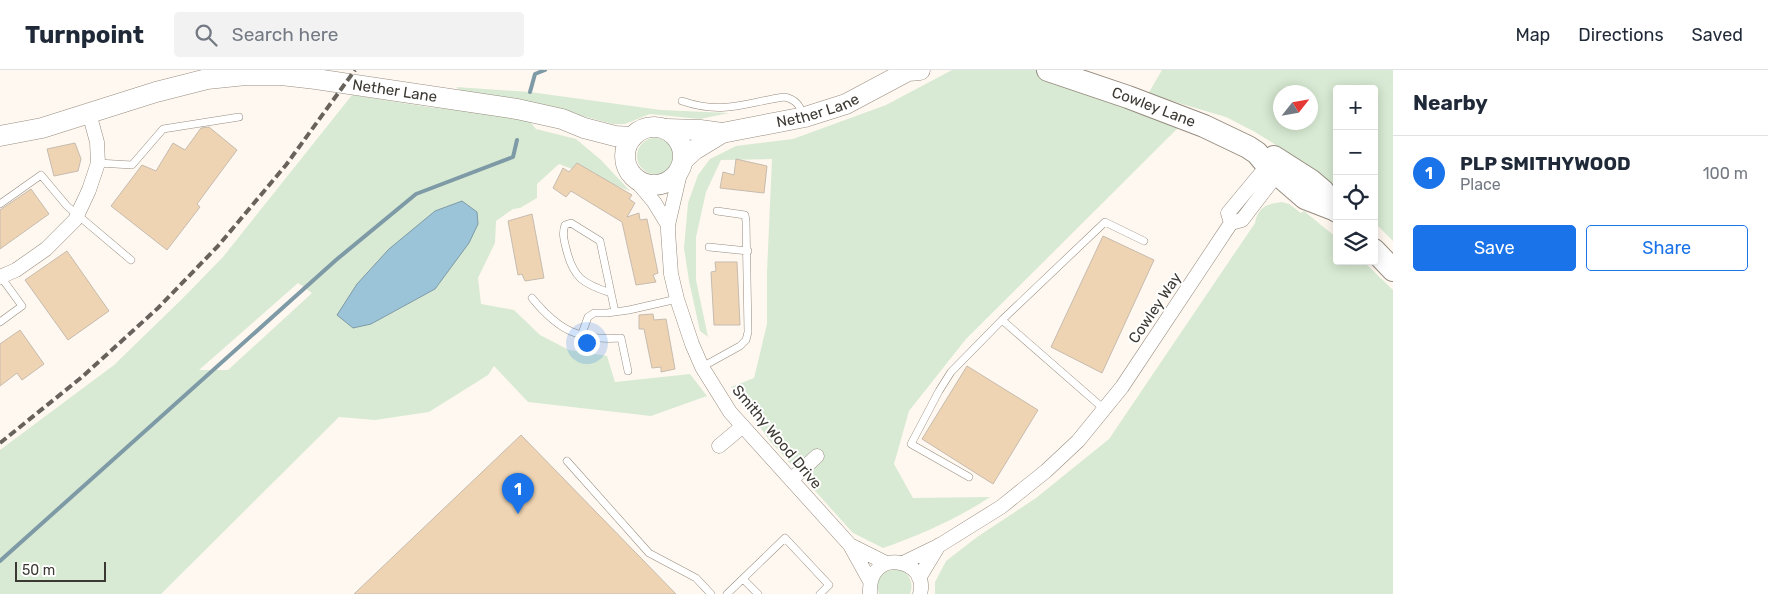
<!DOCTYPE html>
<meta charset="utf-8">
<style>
:root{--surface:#fff;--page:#f2f2f3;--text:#1f2937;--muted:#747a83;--line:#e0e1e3;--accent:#1a73e8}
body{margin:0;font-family:Rubik,sans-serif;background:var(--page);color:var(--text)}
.controls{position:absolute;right:15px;top:15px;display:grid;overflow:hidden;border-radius:5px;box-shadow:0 2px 12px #0003}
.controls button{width:45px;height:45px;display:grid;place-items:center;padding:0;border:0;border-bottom:1px solid var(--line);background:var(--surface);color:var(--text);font:25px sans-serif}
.compass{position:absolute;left:1273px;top:15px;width:45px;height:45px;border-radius:50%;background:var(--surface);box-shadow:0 2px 12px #0003;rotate:59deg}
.scale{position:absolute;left:15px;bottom:12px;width:91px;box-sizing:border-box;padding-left:5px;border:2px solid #3c3832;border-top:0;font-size:14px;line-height:18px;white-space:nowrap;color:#3c3832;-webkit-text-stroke:4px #fff;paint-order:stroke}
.you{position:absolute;left:586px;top:272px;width:18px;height:18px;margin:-12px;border:4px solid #fff;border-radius:50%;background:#1a73e8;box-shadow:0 0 0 8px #1a73e833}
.badge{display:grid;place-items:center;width:32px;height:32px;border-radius:50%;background:var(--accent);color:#fff;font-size:16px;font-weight:700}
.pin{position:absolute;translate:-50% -41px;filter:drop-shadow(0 1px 2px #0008)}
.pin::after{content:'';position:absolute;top:26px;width:18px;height:15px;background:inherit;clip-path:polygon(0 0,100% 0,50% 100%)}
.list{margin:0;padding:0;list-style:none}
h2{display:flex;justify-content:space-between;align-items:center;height:65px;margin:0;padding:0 20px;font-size:21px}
h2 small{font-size:16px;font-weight:400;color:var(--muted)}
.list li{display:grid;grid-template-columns:32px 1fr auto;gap:15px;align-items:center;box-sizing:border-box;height:75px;padding:0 20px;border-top:1px solid var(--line)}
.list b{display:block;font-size:19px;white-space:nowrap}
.list p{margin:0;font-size:16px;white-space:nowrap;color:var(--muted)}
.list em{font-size:16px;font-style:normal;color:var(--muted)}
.actions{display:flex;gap:10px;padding:15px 20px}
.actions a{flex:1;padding:11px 0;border:1px solid var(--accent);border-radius:5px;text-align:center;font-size:18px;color:var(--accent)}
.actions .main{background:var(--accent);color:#fff}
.icon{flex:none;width:28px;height:28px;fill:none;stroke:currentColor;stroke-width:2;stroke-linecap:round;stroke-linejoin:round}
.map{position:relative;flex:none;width:1393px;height:524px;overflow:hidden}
header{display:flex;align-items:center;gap:30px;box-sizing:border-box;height:70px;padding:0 25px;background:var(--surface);border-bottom:1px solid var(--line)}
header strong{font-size:24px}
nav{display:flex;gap:28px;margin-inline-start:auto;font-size:18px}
.search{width:350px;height:45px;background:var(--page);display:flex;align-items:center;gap:12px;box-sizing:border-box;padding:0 18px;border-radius:5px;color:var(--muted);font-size:19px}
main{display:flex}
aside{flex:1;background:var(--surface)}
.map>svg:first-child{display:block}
.green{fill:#d8ead3;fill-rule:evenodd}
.water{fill:#9bc4d8;stroke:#7e9aa6}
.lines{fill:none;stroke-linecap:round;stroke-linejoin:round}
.stream{stroke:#7e9aa6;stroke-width:4}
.building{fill:#eed4b3;stroke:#c6bbae}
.service-casing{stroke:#968c7f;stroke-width:8}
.minor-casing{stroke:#968c7f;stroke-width:15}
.secondary-casing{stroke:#968c7f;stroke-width:21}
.primary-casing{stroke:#968c7f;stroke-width:24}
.service{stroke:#fff;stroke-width:7}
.minor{stroke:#fff;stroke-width:14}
.secondary{stroke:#fff;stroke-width:20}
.primary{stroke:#fff;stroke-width:22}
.rail{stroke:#67635c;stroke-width:4;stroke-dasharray:8 4;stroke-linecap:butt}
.labels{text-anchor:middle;stroke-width:4;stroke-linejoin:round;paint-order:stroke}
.street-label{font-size:15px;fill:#3c3832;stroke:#fff}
</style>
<header>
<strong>Turnpoint</strong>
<div class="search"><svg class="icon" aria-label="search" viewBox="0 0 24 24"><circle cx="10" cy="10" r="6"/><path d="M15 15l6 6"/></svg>Search here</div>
<nav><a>Map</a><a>Directions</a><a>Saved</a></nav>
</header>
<main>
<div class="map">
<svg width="1393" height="524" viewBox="0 0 1393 524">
<rect width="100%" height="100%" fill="#fff8f0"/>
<!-- green -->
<path class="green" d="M952 0H1037L1184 52 966 269 909 341 894 394 913 428 990 427C957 449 920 465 883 478L853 463 770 371 731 317 754 308 767 254V202L772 89 721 90 706 122 696 167V210L708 267 700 261 689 211 684 178 688 133 698 105 710 89 736 76 793 69 886 35Z
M1162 0H1393V171L1374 152V19H1337V117L1300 90 1255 62 1226 47 1148 24ZM1280 22H1310V52H1280Z
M456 17 530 22 661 40 729 43 700 49 650 44 625 54H613L517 29 466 25Z
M352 25 428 37 527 48 536 59 576 69 601 90 630 121 559 94 537 114V128L520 138 513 139 496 151 495 173 478 208 481 234 514 240 540 265 569 280 607 286 615 312 690 304 707 326 651 346 528 332 494 296 488 305 429 342 375 350 339 347 161 524H0V380L114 295 182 229 223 187ZM462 131 477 142 435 219 371 254ZM298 213 312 223 228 300H199Z
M637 86a18 18 0 1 1 36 0a18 18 0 1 1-36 0Z
M1282 132 1289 134 1301 143 1304 141 1337 168V191H1363L1393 220V524H935V512L946 491 977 467 1036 428 1109 369 1255 153C1258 137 1266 134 1282 132Z
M899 499C910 504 914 513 910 524H879C874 506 883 501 899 499Z"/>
<!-- water -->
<path class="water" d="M462 131 477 142 478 154 469 173 435 219 371 254 353 258 337 245 357 214 389 179 435 141Z"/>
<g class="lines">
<!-- stream -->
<path class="stream" d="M530 22 535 4 545 0
M0 491 336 190 416 124 513 87 517 70"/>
</g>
<!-- building -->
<path class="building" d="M209 57 237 80 197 134 200 137 167 180 111 136 142 95 156 101 173 73 185 80 201 58Z
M75 73 81 89 78 101 54 106 47 79Z
M736 89 767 96 764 123 720 118 723 102 734 105Z
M577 93 632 125 629 129 635 133 627 147 639 143 640 150 647 149 658 203 653 205 656 212 636 215 622 152 571 121 566 127 553 118 563 98 569 102Z
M31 119 49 144 0 179V140Z
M532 144 544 208 525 211 522 204 518 205 508 151Z
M1103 166 1154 190 1102 303 1051 277Z
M67 181 109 241 68 270 25 210Z
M715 192H737L740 255H714L711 202 716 201Z
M653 244 654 250 666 249 675 299 661 302V297L652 298 644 259H639V245Z
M20 260 44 294 22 310 17 303 0 316V274Z
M967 296 1038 340 993 414 922 369Z
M521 365 676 524H354Z"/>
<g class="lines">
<!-- service casing -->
<g class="service-casing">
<path id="service" d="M682 31C723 45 744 33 784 27 796 29 800 36 804 46
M98 93 132 95 163 59 239 47
M0 134 41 105 67 136 131 190
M709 177 748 181
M611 223C583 214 573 208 566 178 564 170 562 163 565 155L571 153 600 171 615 242
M532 228C558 260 579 271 621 268L628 301
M1002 250 1104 339
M0 252 22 236 1 207
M581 266 588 247 594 243H607L629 240 677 229
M702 297 740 276 746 270 748 262 746 151 745 145 717 141
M567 391 649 483 696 508 711 524
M969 407 911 374 939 321 951 302 1002 250 1105 152 1144 171
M743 509 758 524
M727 524 785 468 829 515 820 524"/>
</g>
<!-- minor casing -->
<g class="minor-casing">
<path id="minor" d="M681 99 668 155V161L671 204 677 229 692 274 702 297 730 342 850 475 870 511
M633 107 654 132 668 155
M1231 153 1228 143 1272 90
M0 207 16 200 46 179 75 150 89 120 98 93 97 72 89 43
M719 376 743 356
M791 410 817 386
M850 475 886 493
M903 493 940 475 1001 437 1046 401 1078 371 1122 317 1231 153 1242 150 1281 99
M919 508 939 475
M870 524C867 476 930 488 920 524"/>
</g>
<!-- secondary casing -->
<g class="secondary-casing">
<g id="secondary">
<circle cx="654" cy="86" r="29"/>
<path d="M666 59 700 60 722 63"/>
<path id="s1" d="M0 66 42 58 156 22 207 9 246 5H281L316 9 517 39 562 49 584 58 615 66 632 67"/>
<path id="s2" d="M683 90 694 80 722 63 805 47 846 34 908 1 920 0"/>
</g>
</g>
<!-- primary casing -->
<g class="primary-casing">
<g id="primary">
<path id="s3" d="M1048 0 1128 27 1204 56 1248 77 1257 83 1267 95 1305 128 1336 140"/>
<path d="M1274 87 1310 110 1323 121 1337 141"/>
<path d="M1374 180 1393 200"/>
</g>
</g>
<!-- service -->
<use href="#service" class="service"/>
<!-- minor -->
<use href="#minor" class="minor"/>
<!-- secondary -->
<use href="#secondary" class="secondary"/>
<!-- primary -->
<use href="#primary" class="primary"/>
<!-- rail -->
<path class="rail" d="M0 373 82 307 158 238 218 176 286 95 355 0"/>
</g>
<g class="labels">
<!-- street labels -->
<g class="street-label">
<text dy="5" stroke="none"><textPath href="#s1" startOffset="404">Nether Lane</textPath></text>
<text dy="5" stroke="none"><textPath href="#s3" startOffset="112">Cowley Lane</textPath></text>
<text dy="5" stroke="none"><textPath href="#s2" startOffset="146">Nether Lane</textPath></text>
<text transform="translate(1155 238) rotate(-56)" y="5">Cowley Way</text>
<text transform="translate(777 367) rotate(50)" y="5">Smithy Wood Drive</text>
</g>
</g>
</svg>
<div class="controls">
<button>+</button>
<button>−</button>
<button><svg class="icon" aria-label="locate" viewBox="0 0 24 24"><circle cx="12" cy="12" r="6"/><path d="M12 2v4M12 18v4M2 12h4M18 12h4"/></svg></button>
<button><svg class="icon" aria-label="layers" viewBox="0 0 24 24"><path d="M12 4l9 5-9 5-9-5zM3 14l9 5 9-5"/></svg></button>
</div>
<svg class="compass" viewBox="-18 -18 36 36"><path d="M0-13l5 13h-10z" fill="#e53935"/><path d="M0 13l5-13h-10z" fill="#747a83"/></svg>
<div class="scale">50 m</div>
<div class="you"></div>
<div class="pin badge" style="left:518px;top:444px">1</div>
</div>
<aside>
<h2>Nearby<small></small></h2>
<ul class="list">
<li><span class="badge">1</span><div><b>PLP SMITHYWOOD</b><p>Place</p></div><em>100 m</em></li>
</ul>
<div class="actions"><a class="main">Save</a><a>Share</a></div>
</aside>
</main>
